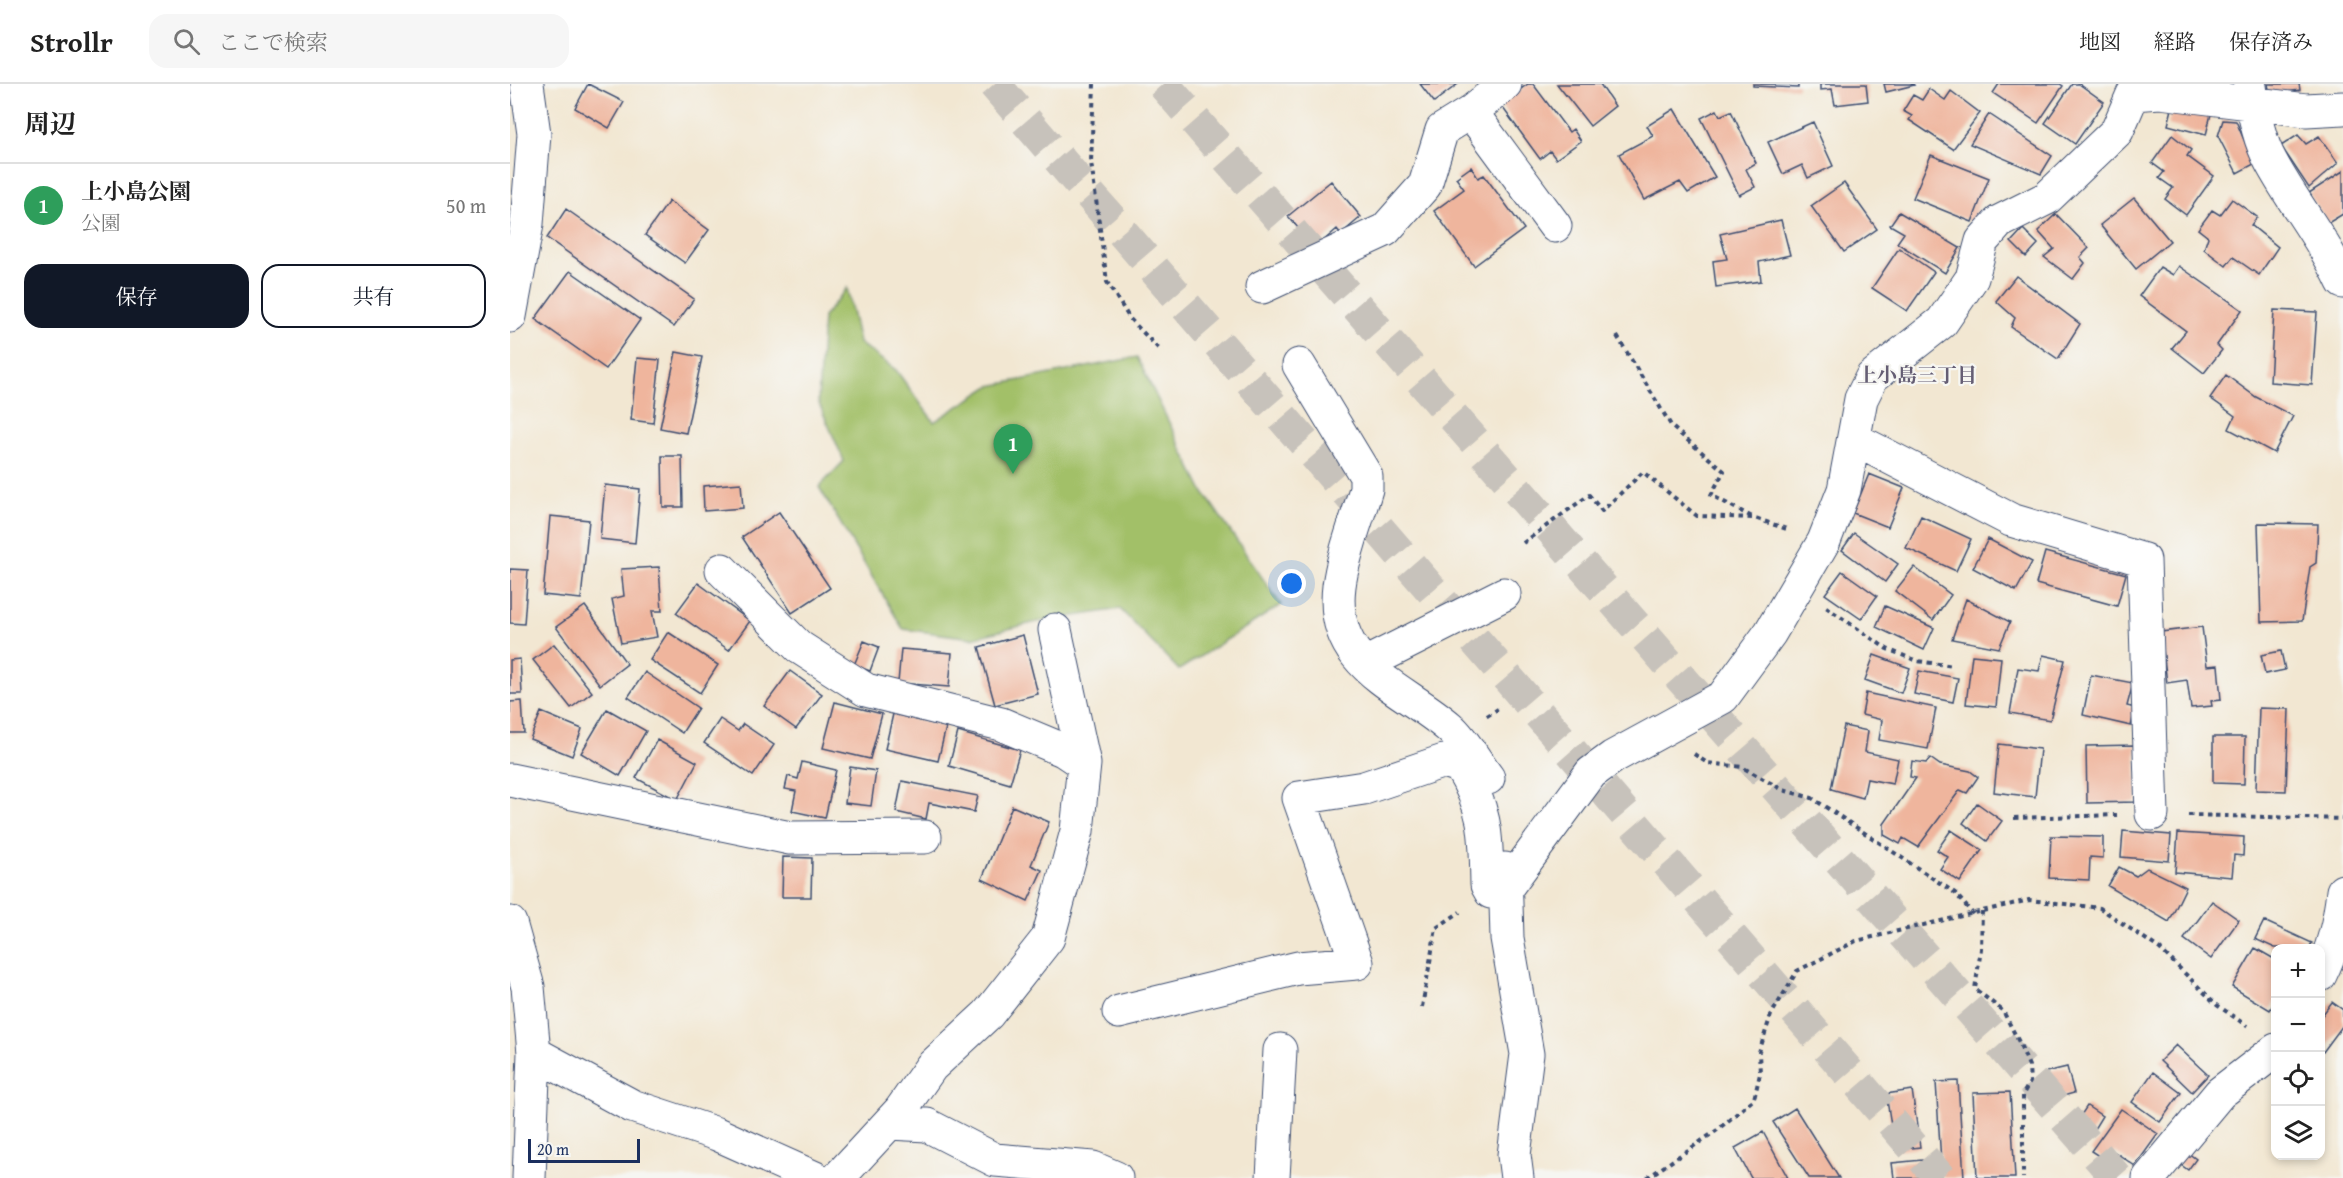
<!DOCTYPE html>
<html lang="ja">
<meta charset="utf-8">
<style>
:root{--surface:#fff;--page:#f6f6f6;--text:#222;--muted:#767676;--line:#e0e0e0;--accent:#111827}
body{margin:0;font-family:"Gentium Book Plus","Noto Serif JP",serif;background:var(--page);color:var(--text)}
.controls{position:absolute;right:18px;bottom:18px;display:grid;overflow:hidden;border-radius:12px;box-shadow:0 3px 9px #0003}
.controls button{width:54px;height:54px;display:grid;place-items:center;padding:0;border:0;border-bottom:2px solid var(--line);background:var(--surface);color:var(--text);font:30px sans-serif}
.scale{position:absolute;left:18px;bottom:15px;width:112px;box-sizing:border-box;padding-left:6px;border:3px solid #1b2f5e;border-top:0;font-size:16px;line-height:21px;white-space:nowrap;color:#1b2f5e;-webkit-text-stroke:4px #f6f6f2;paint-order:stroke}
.you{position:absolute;left:782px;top:500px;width:21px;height:21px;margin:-15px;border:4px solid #fff;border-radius:50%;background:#1a73e8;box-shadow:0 0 0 9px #1a73e833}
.badge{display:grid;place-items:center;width:39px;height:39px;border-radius:50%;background:var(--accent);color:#fff;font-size:20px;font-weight:700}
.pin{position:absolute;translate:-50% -50px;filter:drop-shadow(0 2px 3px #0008)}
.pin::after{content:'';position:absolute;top:32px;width:21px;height:18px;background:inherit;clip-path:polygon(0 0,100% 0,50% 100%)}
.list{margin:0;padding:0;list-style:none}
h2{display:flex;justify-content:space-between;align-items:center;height:78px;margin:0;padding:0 24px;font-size:26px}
h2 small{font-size:20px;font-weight:400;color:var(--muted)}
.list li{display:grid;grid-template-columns:39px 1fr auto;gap:18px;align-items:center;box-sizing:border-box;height:84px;padding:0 24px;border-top:2px solid var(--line)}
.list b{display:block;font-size:22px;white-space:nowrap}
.list p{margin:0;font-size:20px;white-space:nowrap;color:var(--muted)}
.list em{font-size:20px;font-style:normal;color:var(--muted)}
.actions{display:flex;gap:12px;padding:18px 24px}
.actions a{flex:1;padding:14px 0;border:2px solid var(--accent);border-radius:18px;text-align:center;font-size:21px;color:var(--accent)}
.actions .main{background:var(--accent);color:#fff}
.icon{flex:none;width:33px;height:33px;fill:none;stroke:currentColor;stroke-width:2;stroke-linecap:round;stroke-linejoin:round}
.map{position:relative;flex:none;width:1833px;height:1094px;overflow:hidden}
header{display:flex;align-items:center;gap:36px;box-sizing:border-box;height:84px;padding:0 30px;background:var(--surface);border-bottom:2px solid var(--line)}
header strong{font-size:28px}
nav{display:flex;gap:33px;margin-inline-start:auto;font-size:21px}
.search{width:420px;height:54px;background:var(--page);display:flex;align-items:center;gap:15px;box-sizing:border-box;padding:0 21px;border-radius:18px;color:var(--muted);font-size:22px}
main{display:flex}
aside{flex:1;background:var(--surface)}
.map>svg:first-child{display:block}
.green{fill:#a2c067;stroke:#5e7862;stroke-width:1.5}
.building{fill:#efb59d}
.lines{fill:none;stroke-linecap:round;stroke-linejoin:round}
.highway-tunnel{stroke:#c7c2bb;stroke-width:33;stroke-dasharray:33 16;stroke-linecap:butt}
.street-casing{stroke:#3b4b6f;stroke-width:35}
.path{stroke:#3b4b6f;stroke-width:4;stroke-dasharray:4.5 4.5;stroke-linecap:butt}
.street{stroke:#fff;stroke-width:33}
.labels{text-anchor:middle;stroke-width:4.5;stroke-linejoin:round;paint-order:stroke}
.neighbourhood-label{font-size:20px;font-weight:bold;fill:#655e74;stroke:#f6f6f2}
</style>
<header>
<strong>Strollr</strong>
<div class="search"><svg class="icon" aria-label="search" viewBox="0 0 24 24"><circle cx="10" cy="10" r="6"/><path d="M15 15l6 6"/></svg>ここで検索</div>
<nav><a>地図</a><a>経路</a><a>保存済み</a></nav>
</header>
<main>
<aside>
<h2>周辺<small></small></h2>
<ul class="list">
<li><span class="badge" style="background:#2e9e5b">1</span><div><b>上小島公園</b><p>公園</p></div><em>50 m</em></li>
</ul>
<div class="actions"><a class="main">保存</a><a>共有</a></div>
</aside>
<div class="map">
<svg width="1833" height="1094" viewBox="0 0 1833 1094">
<rect width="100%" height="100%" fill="#f6f6f2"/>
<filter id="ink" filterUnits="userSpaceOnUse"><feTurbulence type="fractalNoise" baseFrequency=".0167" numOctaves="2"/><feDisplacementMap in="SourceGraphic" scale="12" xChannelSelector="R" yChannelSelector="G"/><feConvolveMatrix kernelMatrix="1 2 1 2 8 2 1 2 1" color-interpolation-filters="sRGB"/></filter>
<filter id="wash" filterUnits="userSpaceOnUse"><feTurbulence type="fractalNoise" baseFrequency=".008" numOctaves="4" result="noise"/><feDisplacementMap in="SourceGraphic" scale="24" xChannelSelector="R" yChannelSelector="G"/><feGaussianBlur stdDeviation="1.35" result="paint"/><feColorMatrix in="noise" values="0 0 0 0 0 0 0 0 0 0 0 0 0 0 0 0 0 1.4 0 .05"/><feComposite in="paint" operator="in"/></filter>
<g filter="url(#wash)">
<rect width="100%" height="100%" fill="#f2e7d2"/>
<!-- green -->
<path class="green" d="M337 204 349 259 386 286 424 338 480 302 627 273 692 406 771 521 669 586 610 525 527 538 462 554 393 545 309 403 334 377 308 317 313 233Z"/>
<g id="blocks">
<!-- building -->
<path class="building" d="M78 0 114 18 99 44 65 24Z
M910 0H948L924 18Z
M1018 0H1023L1059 48 1063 45 1071 57 1046 75 1040 67 1030 75 990 20Z
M1047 0H1090L1105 22 1080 42Z
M1243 0H1288V4L1243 2Z
M1310 0H1356L1358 17 1325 21 1322 5 1310 6Z
M1374 0H1403L1404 1 1376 8Z
M1489 0H1550L1553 2 1528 39 1483 9Z
M1562 0H1569L1594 18 1565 60 1535 39Z
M1758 0H1789L1790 6 1760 10Z
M1419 5 1435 16 1441 7 1470 29 1443 65 1399 36 1402 32 1393 27 1403 11 1412 16Z
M1663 21 1701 30 1696 51 1658 41Z
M1164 25 1205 93 1178 109 1170 98 1134 116 1109 70 1143 52 1137 42Z
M1207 26 1210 32 1221 27 1246 79 1236 85 1245 103 1229 111 1191 34Z
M1479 30 1542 72 1531 90 1460 60Z
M1713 36 1726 37 1744 80 1727 89 1708 52Z
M1303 38 1323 82 1298 94 1292 81 1273 90 1258 58Z
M1662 51 1681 66 1677 72 1704 92 1676 131 1655 115 1663 104 1649 94 1654 88 1642 79Z
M1788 51 1796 60 1809 52 1828 79 1799 104 1771 62Z
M1421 71 1479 94 1462 138 1403 114Z
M961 83 968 94 974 91 1014 145 964 182 924 127 954 105 946 94Z
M1833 87V130L1818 139 1799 109Z
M821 97 851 133 831 150 827 145 805 164 778 132Z
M1334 99 1367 145 1334 168 1301 122Z
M1624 114 1660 157 1626 185 1590 141Z
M1722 115 1747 133 1741 141 1768 163 1749 191 1723 173 1716 182 1694 165 1698 153 1688 145 1702 126 1710 131Z
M159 117 199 146 175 179 135 151Z
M56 125 184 215 164 243 37 154Z
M1389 128 1450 164 1435 189 1387 159 1394 149 1380 141Z
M1546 130 1579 164 1570 173 1575 179 1563 195 1534 173 1544 165 1528 147Z
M1271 136 1280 171 1249 178 1251 197 1206 203 1203 177 1217 175 1210 150Z
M1513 145 1528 160 1516 173 1501 158Z
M1389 164 1424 188 1397 227 1362 204Z
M1669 182 1732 226 1707 261 1712 266 1694 289 1662 264 1676 247 1629 212 1650 183 1663 191Z
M60 187 130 236 96 285 25 235Z
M1506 192 1570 240 1548 275 1501 243 1505 234 1486 217Z
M1764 226 1807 228 1802 301 1760 298Z
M166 268 192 273 176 349 150 344Z
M127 274 150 276 143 339 121 336Z
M1716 291 1746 313 1783 332 1764 369 1719 345 1725 332 1700 314Z
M152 372H172L173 423H153Z
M1359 390 1394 404 1378 443 1343 429Z
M231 399 233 424 194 427 193 402Z
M95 401 130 405 125 459 90 455Z
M269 428 320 504 282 529 232 453Z
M40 432 79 436 71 515 33 511Z
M1411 432 1461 455 1446 487 1396 464Z
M1748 439 1808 440 1806 479 1800 483 1792 537 1751 538Z
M1344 449 1388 480 1375 498 1332 466Z
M1478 455 1522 478 1506 507 1463 484Z
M1535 468 1616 490 1607 522 1526 500Z
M149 483 152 527H142L147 553 111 559 102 515 114 512 111 485Z
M1404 483 1441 511 1423 536 1385 507Z
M0 485 18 486 14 540 0 539Z
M1332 487 1367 512 1351 535 1315 510Z
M188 499 240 537 219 566 166 529Z
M1456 515 1500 538 1489 564 1442 555Z
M75 522 117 580 90 601 46 543Z
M1375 522 1424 544 1414 566 1366 543Z
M1692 543 1697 582 1708 581 1711 616 1701 617 1702 622 1681 624 1677 596 1657 599 1651 548Z
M158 548 208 581 190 609 140 576Z
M513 551 528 610 485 621 469 563Z
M354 557 369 563 360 587 344 581Z
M44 560 82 608 61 624 23 576Z
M391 565 442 569 439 603 388 599Z
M1771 567 1775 586 1755 590 1751 571Z
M1364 571 1400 584 1391 609 1355 596Z
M1462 571 1491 574 1486 623 1456 620Z
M1533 571 1555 576 1540 636 1500 629 1508 584 1529 587Z
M10 575 12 610H0V576Z
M280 587 312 610 286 645 254 622Z
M1409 587 1448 594 1443 618 1404 610Z
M135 588 188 624 172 649 118 613Z
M1581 591 1623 599 1617 622 1625 624 1621 642 1573 631Z
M1356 609 1426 624 1418 665 1369 656 1372 636 1352 631Z
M12 617 14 649H0V618Z
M325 618 372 630 360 675 313 664Z
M1749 624 1779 625 1776 707 1746 706Z
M97 625 136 647 110 692 71 669Z
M31 628 72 645 62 672 20 655Z
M383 630 436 643 428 677 375 665Z
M210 635 228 647 233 640 264 661 243 692 194 659Z
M1334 642 1358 647 1355 668 1388 675 1383 700 1357 695 1353 714 1321 705Z
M448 648 510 666 500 700 439 682Z
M1703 653H1735L1734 700 1703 699Z
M147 656 187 678 167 716 126 694Z
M1489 660 1530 665 1525 713 1484 708Z
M1626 661 1627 718 1577 719 1576 662Z
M1420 674 1430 681 1460 687 1468 693 1457 709 1450 706 1408 763 1393 754 1390 760 1374 751V740L1406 694 1400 693 1402 677 1416 679Z
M292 678 326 686 315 734 282 727 286 707 275 705 278 692 288 695Z
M340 683 366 687 361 722 335 719Z
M392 697 468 712 464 728 419 719 416 735 386 728Z
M1467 719 1492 737 1477 757 1453 739Z
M502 722 539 738 521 781 532 786 518 817 472 795Z
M1441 746 1472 766 1450 798 1430 785 1438 773 1427 766Z
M1613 747 1661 751 1659 777 1611 773Z
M1668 749 1734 753 1733 772 1724 771 1722 793 1665 788Z
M1541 752 1593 753V774L1580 773 1579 796 1539 794Z
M273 773 302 774 301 813H272Z
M1609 783 1626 792 1637 784 1676 803 1659 838 1598 802Z
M1702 817 1729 836 1701 875 1674 855Z
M1754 837 1802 859 1799 864H1765L1745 855Z
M1745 864 1766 876V916L1760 926 1722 903Z
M1822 918 1833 926V941L1813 968 1810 966V934Z
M1666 961 1698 991 1682 1008 1650 977Z
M1557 983 1564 1009 1542 1015 1536 988Z
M1643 988 1671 1009 1650 1038 1622 1018Z
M1448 997 1454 1094H1432L1426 998Z
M1402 1006 1410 1063 1385 1066 1376 1010Z
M1500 1008 1505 1094H1467L1463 1009Z
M1577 1022 1592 1032 1581 1050 1565 1040Z
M1285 1024 1329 1094H1299L1263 1038Z
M1611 1025 1648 1050 1625 1082 1605 1068 1598 1078 1581 1067Z
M1253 1048 1278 1094H1241L1225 1064Z
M1671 1064 1686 1075 1678 1086 1663 1075Z
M1412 1076 1414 1094H1384L1382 1079Z"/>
</g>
</g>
<g filter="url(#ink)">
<use href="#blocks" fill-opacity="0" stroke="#3b4b6f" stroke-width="1.5"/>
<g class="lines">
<!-- highway-tunnel -->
<path class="highway-tunnel" d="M484 0 1430 1094
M653 0 1607 1094"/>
<!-- street casing -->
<g class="street-casing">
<path id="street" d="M995 0 961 28 1045 142
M1740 2C1743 26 1749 56 1761 78 1783 119 1814 156 1833 198
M752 203 875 146 915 101 932 46 961 28
M0 232 17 140 24 50 17 0
M789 281 856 392V405C847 436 833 470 829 502 819 582 890 601 939 643 954 656 966 678 978 694
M1344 355 1501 436 1634 476 1642 730
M212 486 289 563 356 606 491 640 553 666 574 680
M855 580 994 510
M0 696 280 754 415 753
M995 785 997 854 1017 970 1004 1071 1007 1094
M0 839 18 903 24 969 19 1094
M1810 891C1823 865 1830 836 1833 807
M609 928 788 884 847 879 789 714 854 704 934 677 950 682C977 727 976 750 977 801L981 808 996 804 1081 689 1103 673 1213 613 1260 549 1314 457 1334 406 1351 315 1362 293 1432 238 1462 194 1472 157 1489 138 1537 114 1607 47 1623 10 1650 8 1796 26 1833 24
M24 969 122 1022 207 1050 305 1094
M379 1039 417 1041 485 1076 583 1084 606 1094
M328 1094 390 1027 421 983 478 930 538 854 567 747 574 680 545 546
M763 1094 770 966
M1639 1094 1710 1009 1766 966"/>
</g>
<!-- path -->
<path class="path" d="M584 0 581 78 597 198 620 235 651 267
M1107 252 1162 343 1214 387 1201 411 1242 433
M1013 459 1079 411 1092 427 1133 388 1187 432 1245 434 1279 446
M1316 523 1377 565 1407 577 1444 582
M977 632 988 625
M1184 670 1197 679 1232 683 1273 706 1302 714 1445 809 1463 830
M1678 731 1833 735
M1504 734 1607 731
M1472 827 1471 865 1465 905 1493 927 1509 958 1519 982 1520 998 1513 1010V1094
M912 923 926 844 950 828
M1137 1094 1206 1047 1244 1015 1250 990 1249 968 1261 931 1287 887 1346 857 1519 816 1590 824 1650 865 1707 921 1737 942"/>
<!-- street -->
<use href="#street" class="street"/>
</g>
</g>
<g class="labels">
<!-- neighbourhood labels -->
<g class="neighbourhood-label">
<text x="1407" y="298">上小島三丁目</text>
</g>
</g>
</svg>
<div class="controls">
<button>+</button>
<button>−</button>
<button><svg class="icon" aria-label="locate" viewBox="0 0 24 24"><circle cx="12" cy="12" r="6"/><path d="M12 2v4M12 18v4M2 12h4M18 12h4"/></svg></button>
<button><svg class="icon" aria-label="layers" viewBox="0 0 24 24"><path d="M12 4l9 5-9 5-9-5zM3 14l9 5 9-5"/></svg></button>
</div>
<div class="scale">20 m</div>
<div class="you"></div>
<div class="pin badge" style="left:503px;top:390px;background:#2e9e5b">1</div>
</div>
</main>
